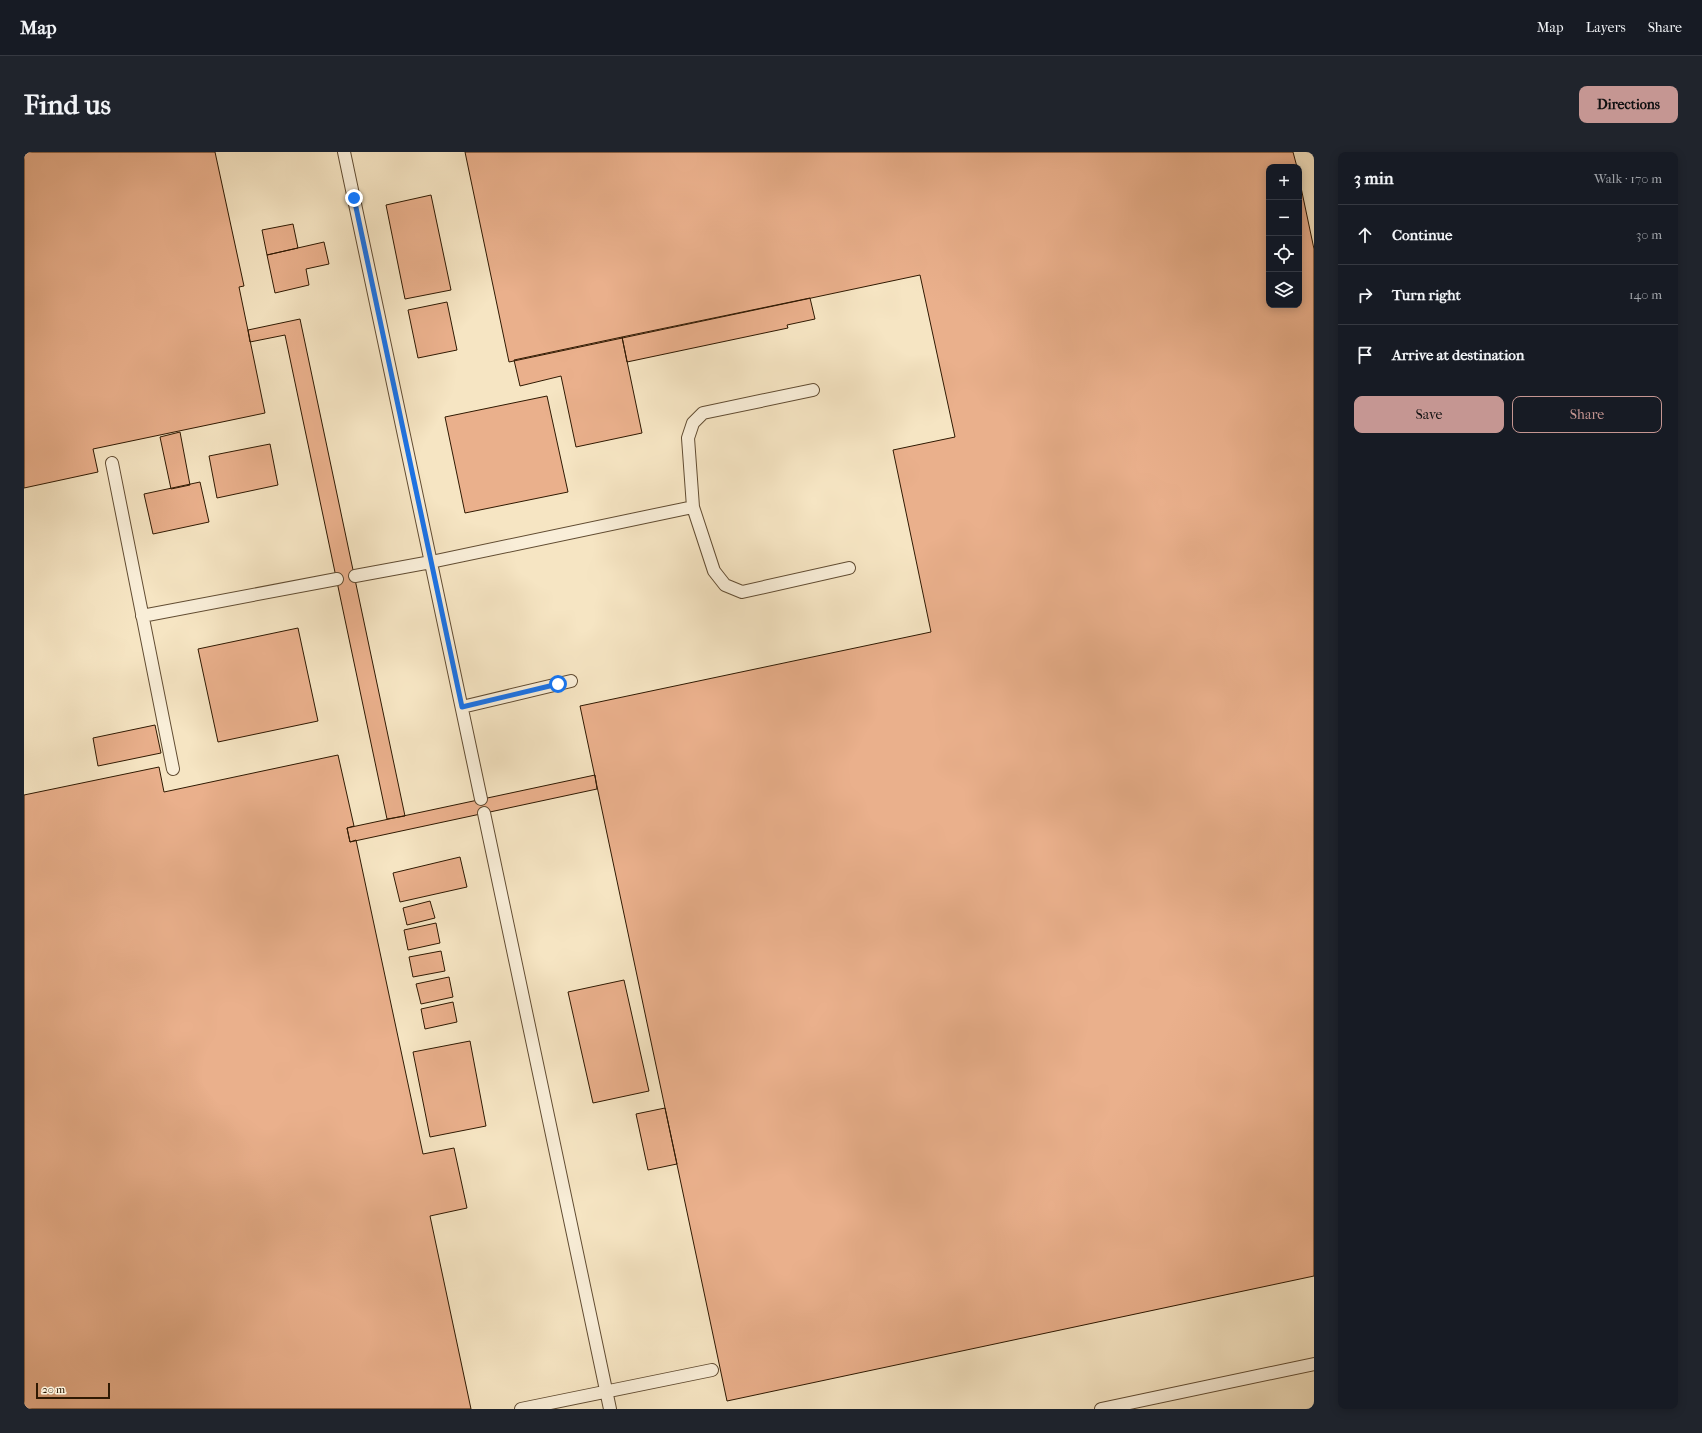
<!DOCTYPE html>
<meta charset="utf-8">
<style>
:root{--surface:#171b24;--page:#20242c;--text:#f1f3f6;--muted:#9ea1a6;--line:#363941;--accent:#c59692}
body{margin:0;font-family:"IM FELL French Canon",serif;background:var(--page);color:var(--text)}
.controls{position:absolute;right:12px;top:12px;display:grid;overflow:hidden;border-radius:8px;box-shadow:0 2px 10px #0003}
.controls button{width:36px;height:36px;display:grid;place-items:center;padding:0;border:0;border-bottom:1px solid var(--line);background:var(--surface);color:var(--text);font:20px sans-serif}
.scale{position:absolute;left:12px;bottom:10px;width:74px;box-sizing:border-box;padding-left:4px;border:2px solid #2f1902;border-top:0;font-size:11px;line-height:14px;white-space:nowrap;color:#2f1902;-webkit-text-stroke:3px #f9eed8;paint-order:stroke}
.stop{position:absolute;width:12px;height:12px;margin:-9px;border:3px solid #1a73e8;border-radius:50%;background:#fff}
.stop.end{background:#1a73e8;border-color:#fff;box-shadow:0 1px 4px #0008}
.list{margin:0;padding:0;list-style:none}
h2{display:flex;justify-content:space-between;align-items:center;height:52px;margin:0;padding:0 16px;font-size:17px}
h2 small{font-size:13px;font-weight:400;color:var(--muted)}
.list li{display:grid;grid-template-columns:26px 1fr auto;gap:12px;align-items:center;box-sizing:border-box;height:60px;padding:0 16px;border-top:1px solid var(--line)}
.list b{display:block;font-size:15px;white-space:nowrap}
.list em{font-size:13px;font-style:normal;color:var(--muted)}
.actions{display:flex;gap:8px;padding:12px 16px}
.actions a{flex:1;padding:9px 0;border:1px solid var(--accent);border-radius:8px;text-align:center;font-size:14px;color:var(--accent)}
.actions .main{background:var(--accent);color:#111}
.icon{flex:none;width:22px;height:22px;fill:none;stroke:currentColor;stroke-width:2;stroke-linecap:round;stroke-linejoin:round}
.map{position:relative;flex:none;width:1290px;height:1257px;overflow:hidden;border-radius:8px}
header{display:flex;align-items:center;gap:24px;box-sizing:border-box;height:56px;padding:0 20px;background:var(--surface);border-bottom:1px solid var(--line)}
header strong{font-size:19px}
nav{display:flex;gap:22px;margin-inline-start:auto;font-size:14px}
.intro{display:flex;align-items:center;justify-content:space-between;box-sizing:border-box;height:96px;padding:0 24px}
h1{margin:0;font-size:28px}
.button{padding:10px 18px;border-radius:8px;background:var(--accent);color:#111;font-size:14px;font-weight:700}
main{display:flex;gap:24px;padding:0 24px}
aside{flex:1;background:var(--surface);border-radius:8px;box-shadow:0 2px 10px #0003}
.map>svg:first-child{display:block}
.building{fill:#eab08c;stroke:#2f1902}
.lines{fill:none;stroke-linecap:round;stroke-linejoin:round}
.service-casing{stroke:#614c32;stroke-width:14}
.service{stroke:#f9eed8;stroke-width:12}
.route{stroke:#1a73e8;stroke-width:5}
</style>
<header>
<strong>Map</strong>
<nav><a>Map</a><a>Layers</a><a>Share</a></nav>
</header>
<div class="intro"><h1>Find us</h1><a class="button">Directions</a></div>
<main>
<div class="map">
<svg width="1290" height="1257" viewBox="0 0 1290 1257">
<rect width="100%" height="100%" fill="#f6e5c3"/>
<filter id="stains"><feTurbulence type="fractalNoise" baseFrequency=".005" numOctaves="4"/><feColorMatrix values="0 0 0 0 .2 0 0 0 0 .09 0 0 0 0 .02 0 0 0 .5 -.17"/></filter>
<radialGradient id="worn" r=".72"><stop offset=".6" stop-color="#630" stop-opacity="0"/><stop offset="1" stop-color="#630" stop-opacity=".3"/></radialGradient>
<!-- building -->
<path class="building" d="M0 0H191L220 134 215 135 241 261 69 297 74 320 0 336Z
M441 0H1269L1273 15H1245V153H1275V26L1290 97V1124L703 1249 556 554 907 480 869 298 931 285 896 123 485 210Z
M407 43 427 138 381 147 362 53Z
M269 72 274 96 243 103 238 78Z
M300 90 305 112 282 117 285 133 251 141 243 103Z
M786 146 791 167 763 173 764 176 603 210 598 185Z
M423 150 433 198 394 206 384 158Z
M276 167 381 664 363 667 261 183 226 190 224 178Z
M598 185 618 281 552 295 537 224 496 234 490 208Z
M523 244 544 340 441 361 421 265Z
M156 280 166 333 147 337 136 285Z
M246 292 254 333 193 346 185 304Z
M176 330 185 370 129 382 120 342Z
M274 476 294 569 194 590 174 497Z
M131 573 137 601 74 614 69 586Z
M314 603 330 674 323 676 326 690 332 688 399 1002 430 996 443 1056 406 1064 447 1257H0V643L135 615 140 640Z
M571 623 573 637 326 690 323 676Z
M436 705 443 735 376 750 369 721Z
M406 749 411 766 383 773 379 756Z
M412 771 416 791 384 798 380 778Z
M417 799 421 819 389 825 385 805Z
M425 825 429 845 397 852 392 832Z
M600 828 625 939 569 951 544 840Z
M429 850 433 870 401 877 397 857Z
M446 889 462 974 406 985 389 900Z
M641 956 653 1012 624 1018 612 962Z"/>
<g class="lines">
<!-- service casing -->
<g class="service-casing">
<path id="service" d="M320 0 457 647
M789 238 679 261 669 271 664 286 669 355 690 419 701 433 718 440 825 416
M88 311 149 617
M331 424 407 410 669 355
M118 464 313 427
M438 555 547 529
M460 661 586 1257
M497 1257 688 1218
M1077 1257 1290 1212"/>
</g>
<!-- service -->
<use href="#service" class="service"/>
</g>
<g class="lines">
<!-- route -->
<path class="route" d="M330 46 438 555 534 532"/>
</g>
<rect width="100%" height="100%" filter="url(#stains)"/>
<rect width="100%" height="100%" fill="url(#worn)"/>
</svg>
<div class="controls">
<button>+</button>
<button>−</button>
<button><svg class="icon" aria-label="locate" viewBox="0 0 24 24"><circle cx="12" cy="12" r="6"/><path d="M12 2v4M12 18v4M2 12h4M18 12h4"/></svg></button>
<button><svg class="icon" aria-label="layers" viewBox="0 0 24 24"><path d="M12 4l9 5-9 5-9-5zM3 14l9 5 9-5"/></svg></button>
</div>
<div class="scale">20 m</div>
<div class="stop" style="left:534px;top:532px"></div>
<div class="stop end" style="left:330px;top:46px"></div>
</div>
<aside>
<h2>3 min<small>Walk · 170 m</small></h2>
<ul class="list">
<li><svg class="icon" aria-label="ahead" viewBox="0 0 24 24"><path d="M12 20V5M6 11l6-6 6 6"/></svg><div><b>Continue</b></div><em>30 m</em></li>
<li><svg class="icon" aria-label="right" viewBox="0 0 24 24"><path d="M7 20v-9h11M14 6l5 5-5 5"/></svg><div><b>Turn right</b></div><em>140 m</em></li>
<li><svg class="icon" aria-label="arrive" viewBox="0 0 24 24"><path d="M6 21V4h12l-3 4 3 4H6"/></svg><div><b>Arrive at destination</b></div></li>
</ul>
<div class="actions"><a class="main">Save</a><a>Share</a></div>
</aside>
</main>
